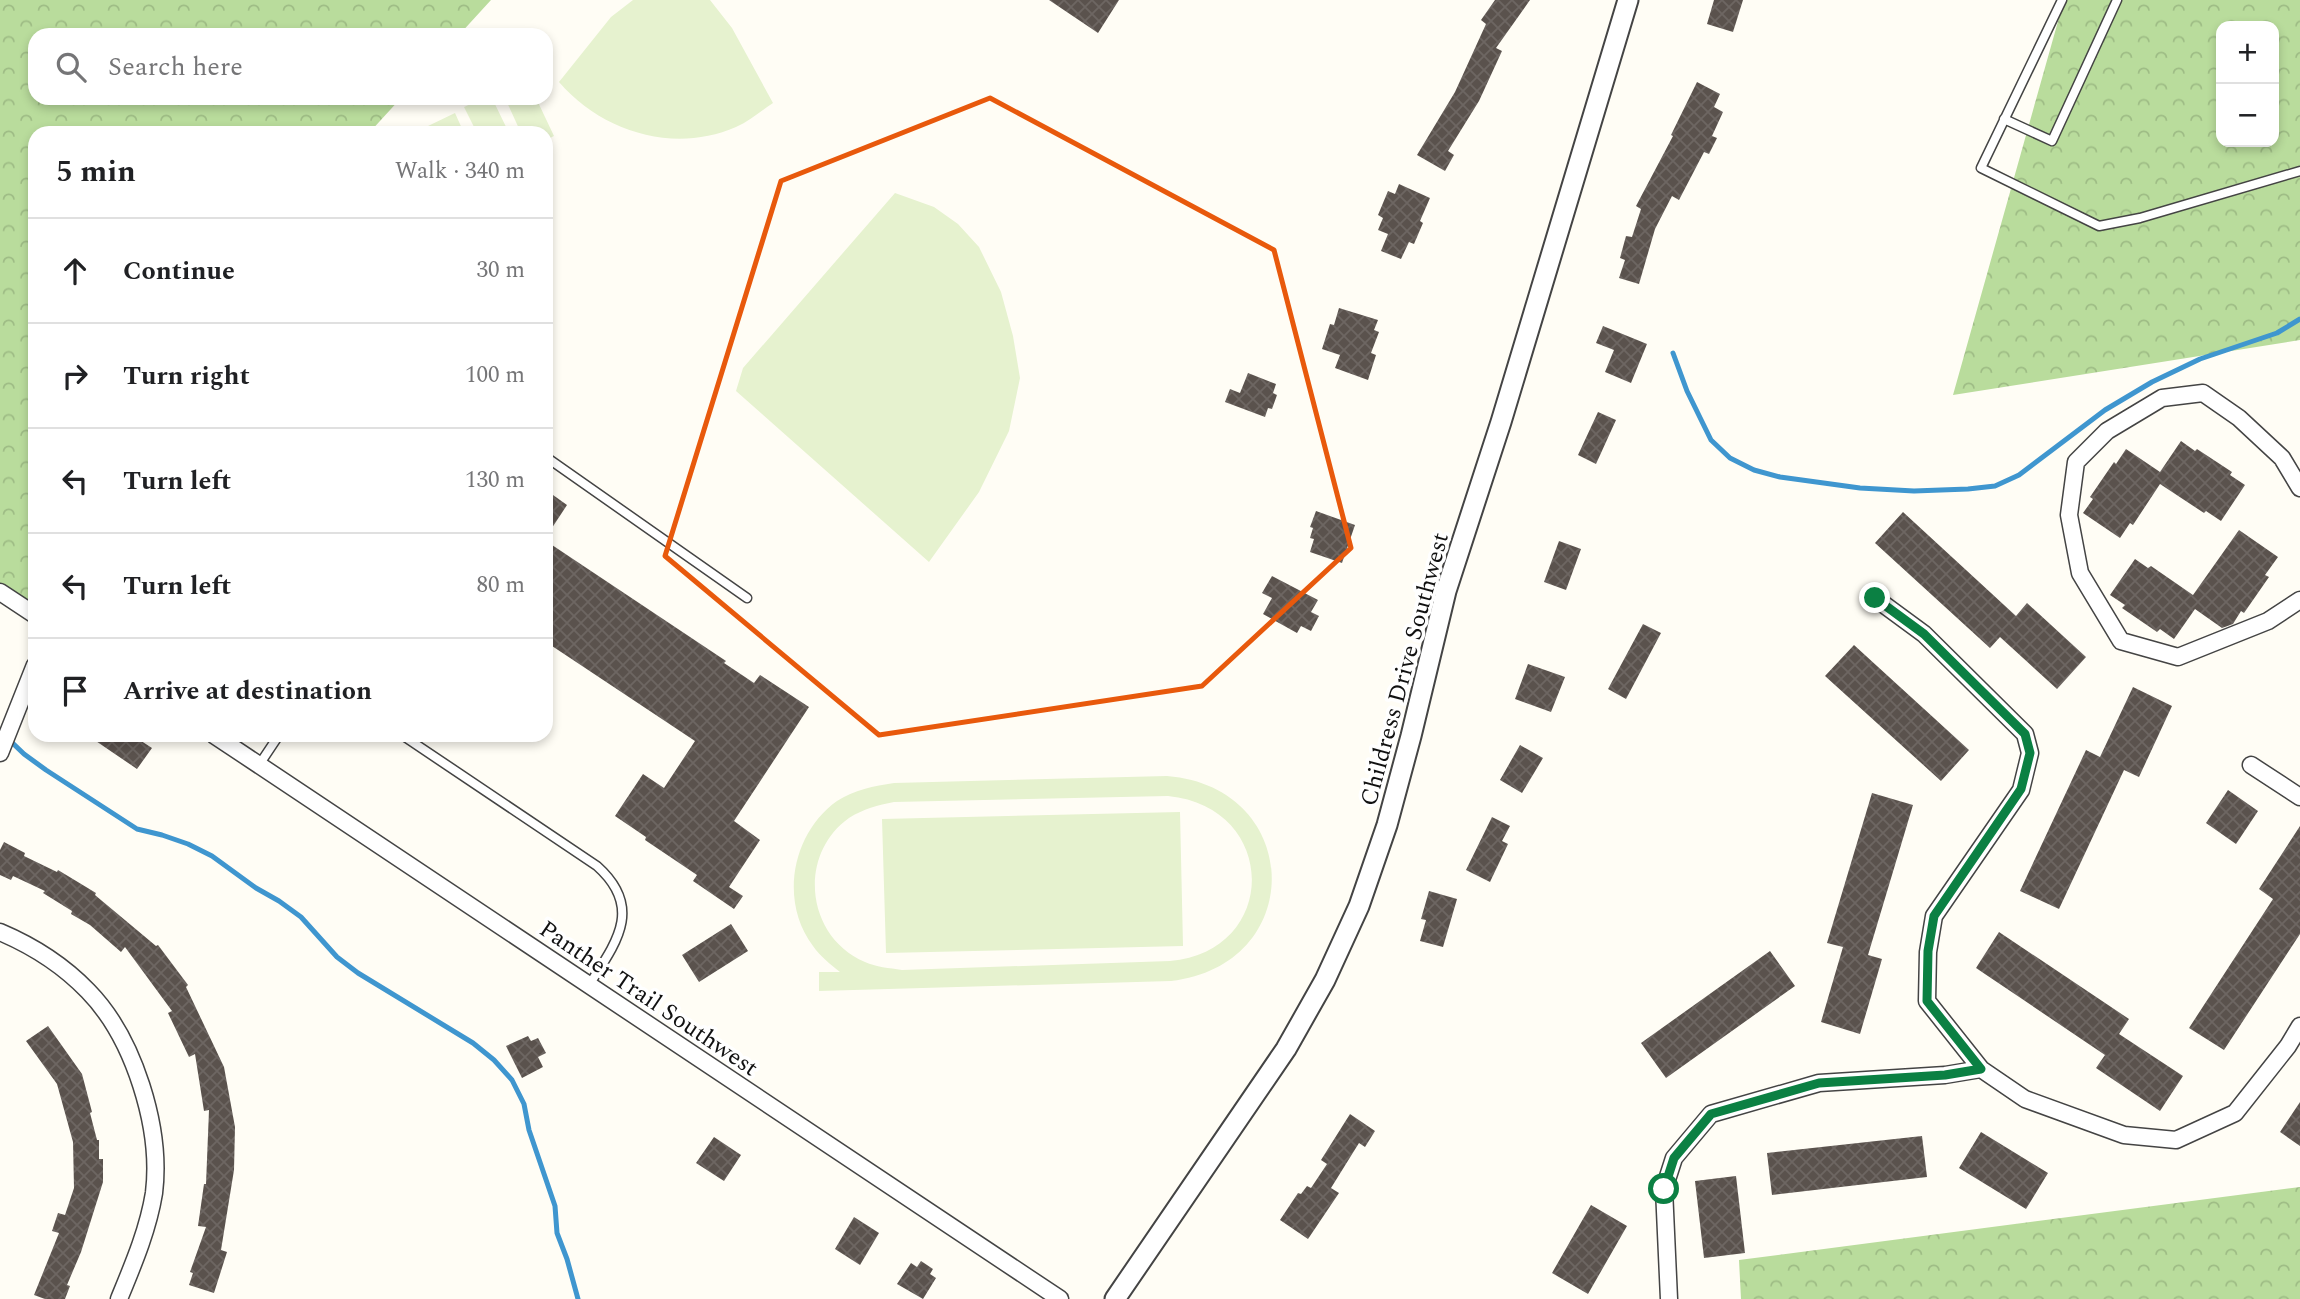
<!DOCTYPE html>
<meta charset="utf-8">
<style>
:root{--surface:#fff;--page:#f6f6f6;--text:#202124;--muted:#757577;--line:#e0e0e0}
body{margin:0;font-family:Spectral,serif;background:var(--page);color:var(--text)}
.controls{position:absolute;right:21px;top:21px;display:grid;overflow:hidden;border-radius:14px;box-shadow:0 4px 10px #0003}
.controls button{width:63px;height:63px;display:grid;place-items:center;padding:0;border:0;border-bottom:2px solid var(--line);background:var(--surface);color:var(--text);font:35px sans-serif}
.stop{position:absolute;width:21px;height:21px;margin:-16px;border:5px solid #0b8043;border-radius:50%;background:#fff}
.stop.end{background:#0b8043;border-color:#fff;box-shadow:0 2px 7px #0008}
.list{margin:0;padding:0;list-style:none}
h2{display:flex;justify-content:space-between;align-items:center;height:91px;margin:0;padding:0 28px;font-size:30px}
h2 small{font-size:23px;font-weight:400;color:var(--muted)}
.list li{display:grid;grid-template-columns:46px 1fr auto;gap:21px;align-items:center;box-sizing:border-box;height:105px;padding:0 28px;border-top:2px solid var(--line)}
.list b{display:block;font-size:26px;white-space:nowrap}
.list em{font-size:23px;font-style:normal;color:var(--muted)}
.icon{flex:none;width:38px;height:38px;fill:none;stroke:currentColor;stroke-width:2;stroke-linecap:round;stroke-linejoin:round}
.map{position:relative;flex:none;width:2300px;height:1299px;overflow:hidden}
.search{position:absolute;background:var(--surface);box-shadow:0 4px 10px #0003;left:28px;top:28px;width:525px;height:77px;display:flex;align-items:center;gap:18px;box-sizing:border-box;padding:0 24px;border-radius:21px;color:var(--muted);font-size:26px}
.panel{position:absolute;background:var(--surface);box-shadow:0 4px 10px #0003;left:28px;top:126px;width:525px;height:616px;border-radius:21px}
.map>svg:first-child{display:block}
.forest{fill:url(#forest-crowns);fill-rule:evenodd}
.pitch{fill:#e6f2cf;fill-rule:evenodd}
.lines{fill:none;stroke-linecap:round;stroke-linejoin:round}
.stream{stroke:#3f96cf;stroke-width:5}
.building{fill:url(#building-cross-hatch)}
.service-casing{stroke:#444;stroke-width:11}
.minor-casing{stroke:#444;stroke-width:19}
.tertiary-casing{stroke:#444;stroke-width:23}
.service{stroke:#fff;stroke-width:8}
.minor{stroke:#fff;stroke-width:16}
.tertiary{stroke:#fff;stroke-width:19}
.route{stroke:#0b8043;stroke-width:9}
.marked{fill:none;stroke:#e8590c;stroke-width:5;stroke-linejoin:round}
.labels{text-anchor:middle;stroke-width:7;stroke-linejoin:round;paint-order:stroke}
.street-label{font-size:24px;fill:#111;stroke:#fff}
</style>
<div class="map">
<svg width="2300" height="1299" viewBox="0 0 2300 1299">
<defs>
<pattern id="forest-crowns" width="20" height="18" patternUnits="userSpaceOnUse" patternTransform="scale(1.75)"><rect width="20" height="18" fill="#b9dc9c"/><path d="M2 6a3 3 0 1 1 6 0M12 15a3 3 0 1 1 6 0" fill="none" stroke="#9ebc85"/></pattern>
<pattern id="building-cross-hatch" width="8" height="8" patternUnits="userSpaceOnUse" patternTransform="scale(1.75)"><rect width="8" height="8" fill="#5a524d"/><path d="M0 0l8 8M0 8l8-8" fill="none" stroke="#6d6662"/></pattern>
</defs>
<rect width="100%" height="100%" fill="#fffdf5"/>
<!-- forest -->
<path class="forest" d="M0 0H491L459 35H35V98H401L369 133H35V612L0 589Z
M2064 0H2300V340L1953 395ZM2221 26H2274V142H2221Z
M2300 1187V1299H1741L1739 1260Z"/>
<!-- pitch -->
<path class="pitch" d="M633 0H710L732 28 773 103C761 111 750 121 736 127 674 154 602 132 559 82L611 17Z
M484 98H492L509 133H477L464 107Z
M505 98H536L554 136 546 140V133H521Z
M455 113 464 133H432L428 126Z
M895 193 934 207 958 224 979 247 1001 292 1013 336 1020 378 1009 431 979 492 929 562 736 391 743 368Z
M1167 776C1304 787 1308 965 1171 981L819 991V972H840C830 964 820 956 813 946 779 901 792 833 837 801 854 790 874 786 894 783ZM1168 796C1279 807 1280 951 1170 961L902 970C889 968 876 967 865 962 806 937 797 855 849 818 863 809 878 805 894 802Z
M1180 812 1183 946 886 953 882 819Z"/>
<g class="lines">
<!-- stream -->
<path class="stream" d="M1673 353 1687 391 1711 440 1730 458 1754 470 1780 477 1860 488 1914 491 1968 489 1995 486 2019 475 2105 410 2152 382 2200 359 2277 333 2300 319
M0 731 24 754 46 770 137 829 162 835 188 844 212 856 256 888 279 901 301 917 337 957 358 973 473 1043 494 1060 512 1080 524 1104 529 1130 555 1206 557 1233 567 1259 578 1299"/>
</g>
<!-- building -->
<path class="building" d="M1049 0H1119L1098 33Z
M1495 0H1530L1496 48 1502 51 1479 101 1448 151 1454 155 1445 171 1417 155 1455 92 1486 24 1481 20Z
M1714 0H1743L1733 32 1707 24Z
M1697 82 1720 94 1714 107 1723 112 1712 136 1717 138 1709 154 1704 152 1679 200 1672 196 1655 229 1639 284 1619 278 1625 260 1620 258 1626 236 1632 237 1641 209 1636 206 1673 136 1671 135Z
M1399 184 1430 198 1420 221 1423 223 1414 244 1409 242 1401 259 1381 251 1388 234 1378 230 1383 218 1378 215 1388 191 1395 194Z
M1339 308 1378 320 1374 330 1379 332 1371 353 1376 355 1368 380 1335 368 1340 355 1322 349 1330 324 1334 325Z
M1603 326 1647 344 1631 383 1605 372 1614 350 1596 343Z
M1248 373 1276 384 1273 393 1277 395 1272 409 1268 408 1265 417 1225 402 1230 389 1240 393Z
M1598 412 1616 420 1596 464 1578 455Z
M2181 441 2195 451 2197 449 2232 472 2230 475 2245 485 2221 521 2206 511 2204 513 2160 484 2133 525 2130 523 2120 538 2083 513 2093 499 2090 497 2114 462 2116 464 2126 449 2160 472Z
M546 490 567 505 546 537Z
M1316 511 1355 525 1342 563 1310 552 1314 539 1310 538 1313 528 1310 527Z
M1903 512 2016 616 2027 603 2086 657 2057 689 2000 637 1990 648 1875 543Z
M2239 530 2278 557 2265 575 2269 577 2244 613 2241 611 2233 624 2222 628 2195 609 2174 639 2160 629 2157 632 2122 608 2125 605 2110 595 2135 559 2148 568 2151 566 2193 595Z
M546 541 726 661 724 663 754 683 760 675 809 707 734 821 760 840 729 887 743 896 734 909 693 881 697 875 645 840 646 837 615 816 643 774 664 788 695 741 546 642Z
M1559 541 1581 549 1566 590 1544 582Z
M1272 576 1318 600 1311 612 1319 616 1311 631 1301 626 1297 633 1263 614 1272 598 1262 593Z
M1643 624 1661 633 1626 699 1608 689Z
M1854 645 1969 750 1941 781 1825 676Z
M1528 664 1565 677 1551 712 1515 699Z
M2133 687 2172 706 2139 777 2124 770 2059 909 2020 891 2086 750 2100 757Z
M87 735H132L152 748 137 769Z
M1520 745 1543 758 1522 793 1500 780Z
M2228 790 2258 811 2236 844 2206 823Z
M1872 793 1913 805 1868 955 1882 959 1860 1034 1821 1022 1843 947 1827 943Z
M1492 817 1510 826 1502 841 1508 844 1490 882 1466 870Z
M2300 826V934L2224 1050 2189 1028 2273 899 2259 889Z
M4 842 25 853 24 856 57 872 58 870 96 893 95 895 156 946 158 945 188 985 186 987 224 1067 235 1127 234 1170 221 1250 227 1252 214 1293 189 1285 193 1273 190 1272 206 1227 198 1226 204 1184H206L209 1110 204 1111 195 1054 189 1057 168 1013 172 1011 125 947 121 952 90 925 71 914 72 911 43 893 45 891 13 876 11 880 0 875V850Z
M1429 891 1457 899 1443 947 1420 941 1426 920 1421 919Z
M731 924 748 951 699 982 682 955Z
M1999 932 2129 1019 2119 1034 2183 1076 2160 1111 2096 1068 2105 1055 1976 968Z
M1770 951 1795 986 1666 1078 1641 1043Z
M48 1026 82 1074 92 1112 90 1113 97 1140H99V1159H103V1182L81 1252 67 1285 70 1286 65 1299H45L34 1295 59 1233 52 1231 58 1213 65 1215 74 1188 73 1142 57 1084 26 1041Z
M528 1036 531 1041 538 1038 546 1053 538 1057 543 1067 522 1078 506 1046Z
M2300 1102V1146L2280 1132Z
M1350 1114 1375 1131 1365 1147 1359 1143 1331 1188 1339 1193 1308 1239 1280 1220 1298 1193 1301 1194 1307 1186 1311 1188 1327 1164 1321 1160Z
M1981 1132 2048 1173 2026 1209 1959 1168Z
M1922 1136 1927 1177 1772 1195 1767 1153Z
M714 1137 741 1155 724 1181 696 1163Z
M1736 1176 1745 1253 1704 1258 1695 1181Z
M1591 1205 1627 1226 1588 1294 1552 1273Z
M854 1217 879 1233 860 1265 835 1249Z
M921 1261 933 1269 930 1274 936 1278 923 1299 897 1284 911 1263 917 1267Z"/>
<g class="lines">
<!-- service casing -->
<g class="service-casing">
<path id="service" d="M2062 0 1981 168 2099 226 2140 218 2300 171
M2004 119 2052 141 2117 0
M546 457 747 598
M402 735 597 866C644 908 616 943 589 985
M259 765 279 735"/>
</g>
<!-- minor casing -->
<g class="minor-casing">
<path id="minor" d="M2300 488 2282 458 2239 418 2203 393 2162 398 2107 431 2076 462 2069 515 2080 573 2121 641 2178 657 2268 621 2300 600
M0 592 35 615
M1875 598 1924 634 2025 734 2030 753 2021 790 1934 916 1928 952 1927 1001 1981 1069 2025 1099 2124 1135 2176 1140 2235 1113 2288 1046 2300 1026
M214 735 1060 1299
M0 753 35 665
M2251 765 2300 797
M0 932C33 946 63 965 88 991 134 1038 162 1128 154 1193 148 1230 133 1265 119 1299
M1669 1299 1664 1189 1674 1158 1711 1114 1819 1083 1945 1075 1981 1069"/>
</g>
<!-- tertiary casing -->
<g class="tertiary-casing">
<path id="tertiary" d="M1115 1299 1286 1049 1325 980 1359 906 1387 825 1411 736 1446 591 1501 422 1628 0"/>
</g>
<!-- service -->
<use href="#service" class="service"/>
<!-- minor -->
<use href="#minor" class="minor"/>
<!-- tertiary -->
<use href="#tertiary" class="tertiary"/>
</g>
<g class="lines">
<!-- route -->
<path class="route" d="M1664 1189 1674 1158 1711 1114 1819 1083 1945 1075 1981 1069 1927 1001 1928 951 1934 916 2021 789 2030 753 2025 734 1924 634 1875 598"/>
</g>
<!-- marked area -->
<path class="marked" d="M990 98 1274 250 1351 548 1202 686 879 735 665 556 781 181Z"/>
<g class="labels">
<!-- street labels -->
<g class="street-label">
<text transform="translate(1404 669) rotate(-75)" y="8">Childress Drive Southwest</text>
<text transform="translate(649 998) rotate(34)" y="8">Panther Trail Southwest</text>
</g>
</g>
</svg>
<div class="controls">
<button>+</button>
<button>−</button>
</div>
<div class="stop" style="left:1664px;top:1189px"></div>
<div class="stop end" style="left:1875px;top:598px"></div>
<div class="search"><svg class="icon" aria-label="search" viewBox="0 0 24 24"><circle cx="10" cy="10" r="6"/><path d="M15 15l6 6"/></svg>Search here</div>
<section class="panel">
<h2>5 min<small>Walk · 340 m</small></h2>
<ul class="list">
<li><svg class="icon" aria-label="ahead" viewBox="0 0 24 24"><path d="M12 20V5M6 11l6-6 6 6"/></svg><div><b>Continue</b></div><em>30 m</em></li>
<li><svg class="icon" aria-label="right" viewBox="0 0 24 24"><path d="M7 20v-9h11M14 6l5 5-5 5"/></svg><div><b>Turn right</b></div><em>100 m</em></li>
<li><svg class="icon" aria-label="left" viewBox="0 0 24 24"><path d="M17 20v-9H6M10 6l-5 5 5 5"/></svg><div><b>Turn left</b></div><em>130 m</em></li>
<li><svg class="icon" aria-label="left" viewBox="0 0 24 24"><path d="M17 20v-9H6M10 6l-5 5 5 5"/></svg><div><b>Turn left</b></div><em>80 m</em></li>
<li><svg class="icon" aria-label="arrive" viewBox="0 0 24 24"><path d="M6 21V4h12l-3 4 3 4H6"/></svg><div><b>Arrive at destination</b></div></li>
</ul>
</section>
</div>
